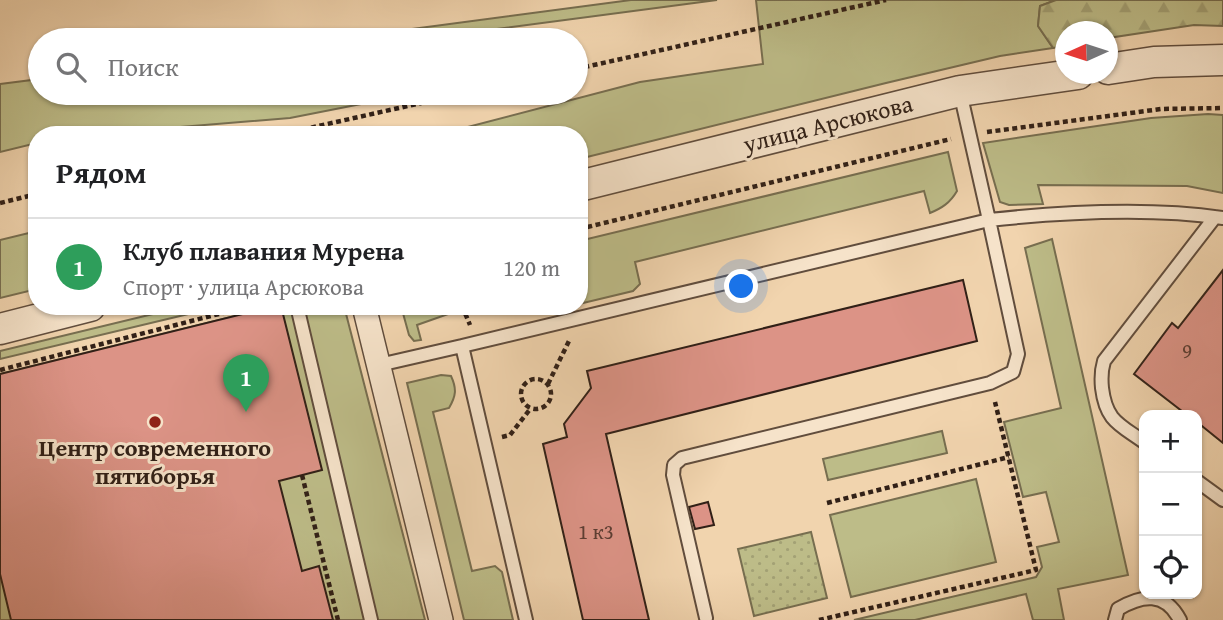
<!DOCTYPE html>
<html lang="ru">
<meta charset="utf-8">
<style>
:root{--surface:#fff;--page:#f2f2f2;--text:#202124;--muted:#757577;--line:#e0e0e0;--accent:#111827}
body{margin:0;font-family:"Gentium Book Plus",serif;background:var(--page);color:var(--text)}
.controls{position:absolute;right:21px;bottom:21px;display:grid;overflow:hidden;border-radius:14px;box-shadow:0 2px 5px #0004}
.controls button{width:63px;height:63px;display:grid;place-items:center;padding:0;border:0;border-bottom:2px solid var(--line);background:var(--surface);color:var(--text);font:35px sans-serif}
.compass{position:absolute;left:1055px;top:21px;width:63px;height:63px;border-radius:50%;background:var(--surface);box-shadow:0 2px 5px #0004;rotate:267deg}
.you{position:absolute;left:742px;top:287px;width:24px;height:24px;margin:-18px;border:5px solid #fff;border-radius:50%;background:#1a73e8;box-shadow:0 0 0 10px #1a73e833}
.badge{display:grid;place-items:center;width:46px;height:46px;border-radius:50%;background:var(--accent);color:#fff;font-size:23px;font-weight:700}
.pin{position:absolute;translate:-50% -58px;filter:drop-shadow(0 2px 4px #0008)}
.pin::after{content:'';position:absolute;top:37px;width:24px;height:21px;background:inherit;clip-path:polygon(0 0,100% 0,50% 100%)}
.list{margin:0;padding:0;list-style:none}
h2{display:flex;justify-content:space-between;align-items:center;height:91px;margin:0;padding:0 28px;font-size:30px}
h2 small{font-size:23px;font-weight:400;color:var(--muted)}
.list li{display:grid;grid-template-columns:46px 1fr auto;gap:21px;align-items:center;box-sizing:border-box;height:98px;padding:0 28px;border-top:2px solid var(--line)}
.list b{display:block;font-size:26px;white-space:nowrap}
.list p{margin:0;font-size:23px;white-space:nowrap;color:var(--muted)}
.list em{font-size:23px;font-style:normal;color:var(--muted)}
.icon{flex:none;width:38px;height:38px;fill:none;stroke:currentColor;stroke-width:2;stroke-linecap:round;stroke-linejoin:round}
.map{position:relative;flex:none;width:1223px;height:620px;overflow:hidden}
.search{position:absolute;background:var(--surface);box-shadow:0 2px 5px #0004;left:28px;top:28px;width:560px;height:77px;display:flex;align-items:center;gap:18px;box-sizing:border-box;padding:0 24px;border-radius:38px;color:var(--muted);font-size:26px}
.panel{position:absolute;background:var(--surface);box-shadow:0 2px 5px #0004;left:28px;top:126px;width:560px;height:189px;border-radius:28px}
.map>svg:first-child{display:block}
.green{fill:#bdbc88;stroke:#776e50;stroke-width:2}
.forest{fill:url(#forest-firs);stroke:#776e50;stroke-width:2}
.park{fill:url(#park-dots);stroke:#776e50;stroke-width:2}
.building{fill:#dc9386;stroke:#312017;stroke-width:2}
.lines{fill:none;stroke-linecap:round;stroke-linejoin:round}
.service-casing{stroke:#614d3d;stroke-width:16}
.minor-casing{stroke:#614d3d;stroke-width:26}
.tertiary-casing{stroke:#614d3d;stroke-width:33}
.path{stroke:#312017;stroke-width:4.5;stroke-dasharray:5 3.5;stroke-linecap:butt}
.service{stroke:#f6e3ca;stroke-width:12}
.minor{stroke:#f6e3ca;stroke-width:23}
.tertiary{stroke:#f6e3ca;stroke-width:30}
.poi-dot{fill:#8f2418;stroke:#f6e3ca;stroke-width:2.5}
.labels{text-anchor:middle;stroke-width:6;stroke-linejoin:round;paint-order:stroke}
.number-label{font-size:21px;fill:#5c3d33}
.street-label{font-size:24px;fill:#312017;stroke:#f6e3ca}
.poi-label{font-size:24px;font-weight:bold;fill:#312017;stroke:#f6e3ca}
</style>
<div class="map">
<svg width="1223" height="620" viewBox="0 0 1223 620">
<defs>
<pattern id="forest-firs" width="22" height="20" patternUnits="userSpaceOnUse" patternTransform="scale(1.75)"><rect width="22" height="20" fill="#bdbc88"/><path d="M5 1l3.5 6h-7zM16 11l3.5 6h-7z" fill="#a3a175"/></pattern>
<pattern id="park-dots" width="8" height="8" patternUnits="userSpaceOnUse" patternTransform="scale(1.75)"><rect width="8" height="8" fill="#bdbc88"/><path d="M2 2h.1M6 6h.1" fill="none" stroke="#a3a175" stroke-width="1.8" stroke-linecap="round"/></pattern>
</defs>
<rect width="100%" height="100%" fill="#f1d4ae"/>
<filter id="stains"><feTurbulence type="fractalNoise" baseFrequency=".00286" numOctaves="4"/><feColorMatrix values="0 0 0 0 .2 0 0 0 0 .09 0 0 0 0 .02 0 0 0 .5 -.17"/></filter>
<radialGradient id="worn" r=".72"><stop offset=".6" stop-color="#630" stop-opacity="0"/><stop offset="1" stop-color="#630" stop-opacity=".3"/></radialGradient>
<!-- green -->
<path class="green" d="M631 0H717L413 40H329Z
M756 0H1056L1040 6 1038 26 1053 48 1000 56 886 83 579 159V135H437L640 82 763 64Z
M40 79V93H417L290 118 83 135H37V143L0 152V84Z
M1208 114 1223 115V193L1187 186 1038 185 1043 204 1009 205 1000 202 983 143 1151 118Z
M948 152 957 191C950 203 942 208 930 213L924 191 635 262 640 284 633 291 579 304V241Z
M37 231V289L0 298V240Z
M1052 239 1128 575 1058 589 1064 620H1033L1026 594 915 620H854L1036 577 1042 567 1037 547 1059 542 1046 492 1023 497 1004 422 1061 408 1025 248Z
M186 306H222L0 359V351Z
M275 306H344L425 620H0V374Z
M401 306H455L457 311 417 325 421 340 414 341 409 335Z
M441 375 451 376C457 389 456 396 449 408L433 412 472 571 495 566 502 572 513 620H464L407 383Z
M942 431 947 453 828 480 823 459Z
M976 479 996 562 851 597 830 515Z"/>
<!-- forest -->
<path class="forest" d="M1056 0H1223V26L1194 25 1108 38V32H1066L1065 46 1053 48 1038 26 1040 6Z"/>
<!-- park -->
<path class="park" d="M811 532 827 598 754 616 738 549Z"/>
<!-- building -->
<path class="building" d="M1223 270V443L1197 422V415H1187L1134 374 1172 323 1178 328Z
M963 280 977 341 606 434 649 620H583L543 444 567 437 564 424 591 388 587 371Z
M275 306H281L322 470 279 481 302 571 319 566 333 620H11L0 574V374Z
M708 502 714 525 695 529 689 507Z"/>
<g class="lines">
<!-- service casing -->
<g class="service-casing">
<path id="service" d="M960 92 989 220C1064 212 1148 207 1223 218
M297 306 371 620
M379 365 462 346
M1144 442C1119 424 1106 421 1102 388 1101 378 1101 371 1104 361L1215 217
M1197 481 1223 500
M526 620 462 346 989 220 1018 354 1013 372 990 383 682 458 674 465 673 475 706 618
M1115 620 1118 609C1142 595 1165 591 1180 620"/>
</g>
<!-- minor casing -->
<g class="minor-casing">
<path id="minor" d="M364 306 441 620"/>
</g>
<!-- tertiary casing -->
<g class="tertiary-casing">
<path id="tertiary" d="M1108 69 1154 62 1223 60
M579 186 960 91 1078 74
M0 329 90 306"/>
</g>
<!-- path -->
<path class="path" d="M576 69 886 0
M344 128 345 135
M987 132 1161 109 1223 108
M278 135 466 93
M0 203 37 194
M579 229 951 139
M462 306 470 325
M0 370 250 306
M521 394a15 15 0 1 1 30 0a15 15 0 1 1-30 0Z
M548 384 569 341
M502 437 510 435 531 408
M302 475 338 620
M827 503 1009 457
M819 620 1036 570 995 402"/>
<!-- service -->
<use href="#service" class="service"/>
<!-- minor -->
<use href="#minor" class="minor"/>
<!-- tertiary -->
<use href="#tertiary" class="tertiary"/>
</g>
<!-- markers -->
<circle class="poi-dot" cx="155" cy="422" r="7"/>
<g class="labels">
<!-- number labels -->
<g class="number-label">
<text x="1187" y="358">9</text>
<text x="596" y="539">1 к3</text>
</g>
<!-- street labels -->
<g class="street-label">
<text transform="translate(828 124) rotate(-14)" y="8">улица Арсюкова</text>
</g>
<!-- poi labels -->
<g class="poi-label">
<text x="155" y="456">Центр современного<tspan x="155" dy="28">пятиборья</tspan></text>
</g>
</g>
<rect width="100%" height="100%" filter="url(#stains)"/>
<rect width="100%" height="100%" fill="url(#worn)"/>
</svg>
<div class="controls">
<button>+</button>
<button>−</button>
<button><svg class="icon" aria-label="locate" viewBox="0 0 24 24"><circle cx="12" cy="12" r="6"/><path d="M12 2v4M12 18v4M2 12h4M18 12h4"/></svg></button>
</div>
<svg class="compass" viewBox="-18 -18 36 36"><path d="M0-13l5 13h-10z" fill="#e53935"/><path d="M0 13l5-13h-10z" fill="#757577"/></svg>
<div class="you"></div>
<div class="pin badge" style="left:246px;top:412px;background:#2e9e5b">1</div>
<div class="search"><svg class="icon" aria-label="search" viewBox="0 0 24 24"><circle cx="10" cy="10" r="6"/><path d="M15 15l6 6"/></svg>Поиск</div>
<section class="panel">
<h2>Рядом<small></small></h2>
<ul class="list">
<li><span class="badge" style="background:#2e9e5b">1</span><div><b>Клуб плавания Мурена</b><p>Спорт · улица Арсюкова</p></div><em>120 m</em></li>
</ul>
</section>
</div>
